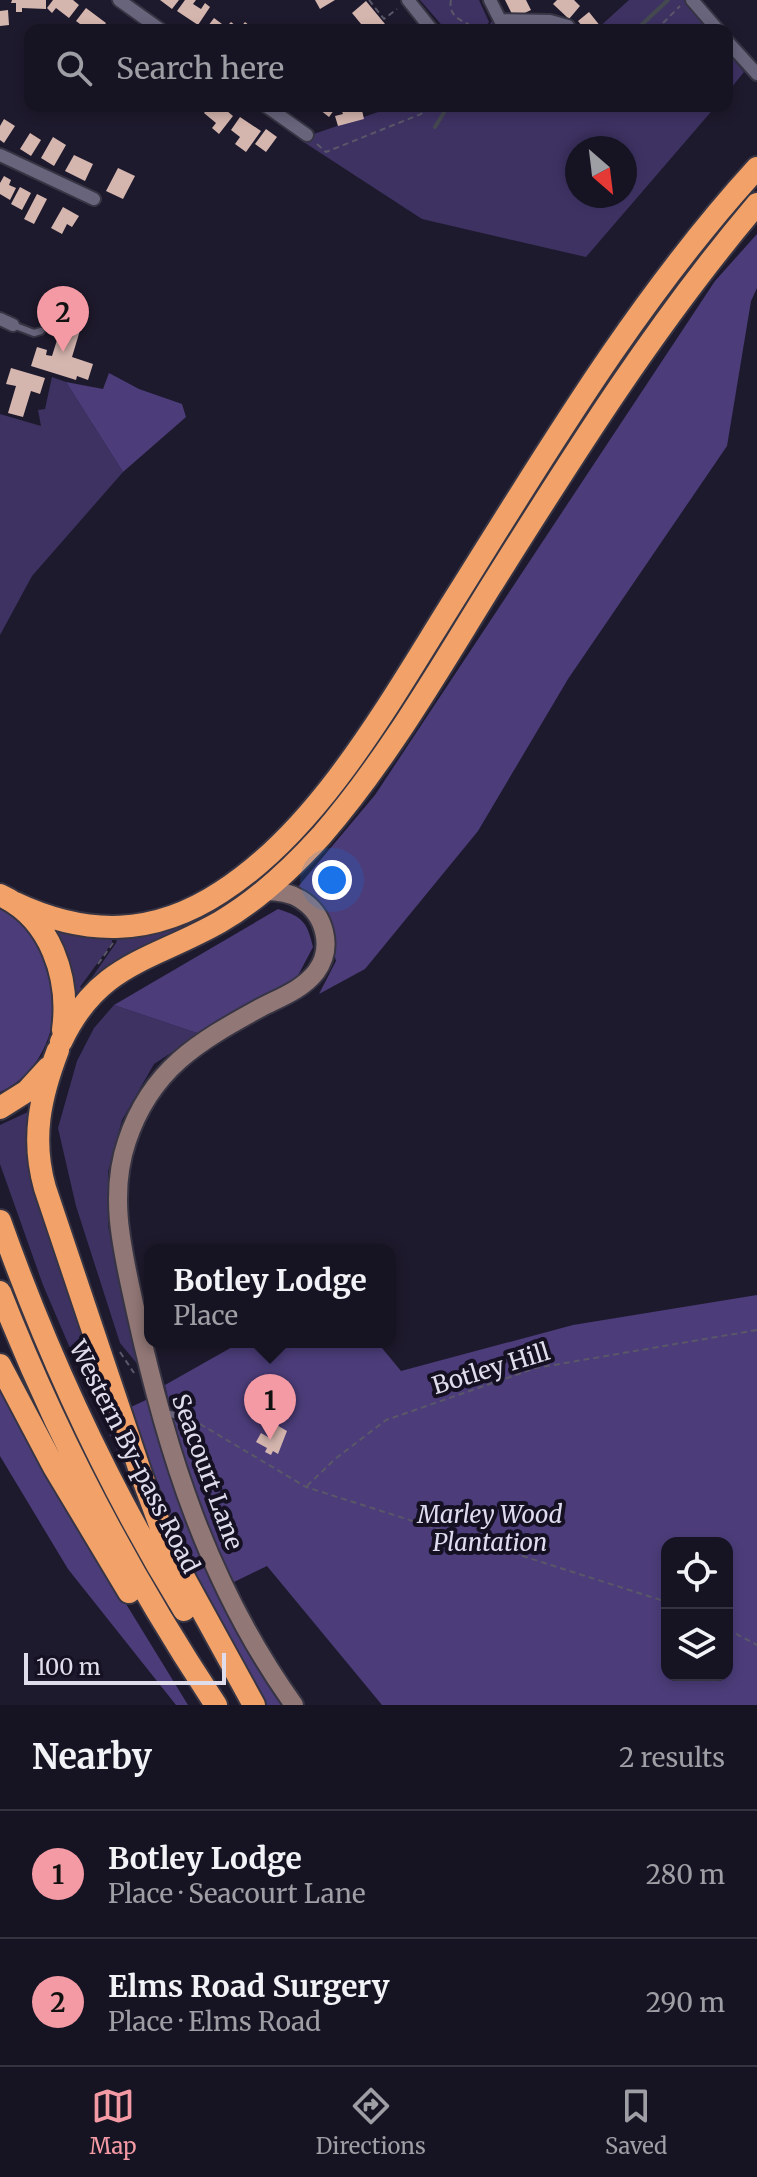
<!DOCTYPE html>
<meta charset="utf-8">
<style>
:root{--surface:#161422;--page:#23212f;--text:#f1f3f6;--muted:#9e9ea5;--line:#353340;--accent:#f49aa5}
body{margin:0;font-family:Merriweather,serif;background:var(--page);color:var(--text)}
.controls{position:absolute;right:24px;bottom:24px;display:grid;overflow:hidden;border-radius:16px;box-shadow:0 4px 12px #0003}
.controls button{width:72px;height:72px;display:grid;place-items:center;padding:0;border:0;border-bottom:2px solid var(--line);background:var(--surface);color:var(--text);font:40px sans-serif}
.compass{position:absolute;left:565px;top:136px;width:72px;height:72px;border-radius:50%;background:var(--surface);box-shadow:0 4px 12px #0003;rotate:152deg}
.scale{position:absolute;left:24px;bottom:20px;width:202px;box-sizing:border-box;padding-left:8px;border:4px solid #dfddeb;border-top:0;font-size:22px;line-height:28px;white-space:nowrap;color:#dfddeb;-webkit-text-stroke:6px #151123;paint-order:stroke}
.you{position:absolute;left:332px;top:880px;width:28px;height:28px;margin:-20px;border:6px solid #fff;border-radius:50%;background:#1a73e8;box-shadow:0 0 0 12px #1a73e833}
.badge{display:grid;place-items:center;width:52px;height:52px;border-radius:50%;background:var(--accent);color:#111;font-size:26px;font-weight:700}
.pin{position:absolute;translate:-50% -66px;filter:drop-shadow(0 2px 4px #0008)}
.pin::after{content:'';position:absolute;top:42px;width:28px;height:24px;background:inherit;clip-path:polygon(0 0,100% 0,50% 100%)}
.popup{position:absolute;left:144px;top:1244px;width:252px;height:104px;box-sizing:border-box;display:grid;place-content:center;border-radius:16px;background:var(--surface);filter:drop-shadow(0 2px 6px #0005);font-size:26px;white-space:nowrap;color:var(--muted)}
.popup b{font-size:30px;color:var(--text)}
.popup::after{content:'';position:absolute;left:50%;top:100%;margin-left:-16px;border:16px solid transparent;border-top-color:var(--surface)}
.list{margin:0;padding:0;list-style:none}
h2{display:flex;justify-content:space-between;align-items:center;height:104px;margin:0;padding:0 32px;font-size:34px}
h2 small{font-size:26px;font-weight:400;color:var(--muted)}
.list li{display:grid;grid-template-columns:52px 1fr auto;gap:24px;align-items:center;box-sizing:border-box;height:128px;padding:0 32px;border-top:2px solid var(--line)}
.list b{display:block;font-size:30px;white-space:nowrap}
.list p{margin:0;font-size:26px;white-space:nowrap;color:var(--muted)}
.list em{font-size:26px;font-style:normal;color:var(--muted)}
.icon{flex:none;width:44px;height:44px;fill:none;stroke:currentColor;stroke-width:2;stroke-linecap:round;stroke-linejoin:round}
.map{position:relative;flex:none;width:757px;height:1705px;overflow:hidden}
.search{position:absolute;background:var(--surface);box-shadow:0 4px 12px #0003;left:24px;right:24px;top:24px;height:88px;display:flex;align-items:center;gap:20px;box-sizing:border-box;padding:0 28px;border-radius:16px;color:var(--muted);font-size:30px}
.sheet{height:360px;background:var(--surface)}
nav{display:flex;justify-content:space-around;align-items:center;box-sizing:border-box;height:112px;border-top:2px solid var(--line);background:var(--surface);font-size:22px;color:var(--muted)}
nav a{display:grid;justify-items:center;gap:4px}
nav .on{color:var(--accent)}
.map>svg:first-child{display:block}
.green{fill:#3e3263;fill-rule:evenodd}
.forest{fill:#4c3d7a;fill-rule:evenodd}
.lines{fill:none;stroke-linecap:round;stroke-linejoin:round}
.stream{stroke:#444950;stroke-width:4}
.building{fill:#d5b6af}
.lane-casing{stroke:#373544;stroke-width:10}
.street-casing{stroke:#373544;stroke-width:16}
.secondary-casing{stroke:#373544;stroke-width:22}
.highway-casing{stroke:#373544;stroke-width:26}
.path{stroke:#5a5768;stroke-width:2;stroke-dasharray:6 4;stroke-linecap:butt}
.lane{stroke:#68647c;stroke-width:6}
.street{stroke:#68647c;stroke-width:12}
.secondary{stroke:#917776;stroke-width:18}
.highway{stroke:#f2a269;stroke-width:22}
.labels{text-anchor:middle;stroke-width:8;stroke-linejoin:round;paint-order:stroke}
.street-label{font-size:24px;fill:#dfddeb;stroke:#151123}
.park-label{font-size:24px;font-style:italic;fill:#dfdcef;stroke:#151123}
</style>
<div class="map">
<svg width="757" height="1705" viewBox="0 0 757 1705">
<rect width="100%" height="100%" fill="#1e1a2d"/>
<!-- green -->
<path class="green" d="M420 0H479L489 22 484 30H446Z
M629 0H684L709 30H596Z
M500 20 568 26 573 30H486L492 21Z
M727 52 744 72 727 93Z
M388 106H716L586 257 422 219 299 139 387 109ZM577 148H625V196H577Z
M52 377 66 382 123 472 32 576 0 635V414L41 426 38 410 45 409Z
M181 924 186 934 92 987 88 983 116 943 118 936Z
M58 929 112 936V943L80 987 86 992 81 996 75 992C73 974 56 939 58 929Z
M114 1005 200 1034 154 1064 122 1120 108 1172V1226L139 1366 120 1343 76 1206 58 1128 77 1061 94 1028Z
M28 1112C23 1164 49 1218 65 1266 88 1337 113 1406 130 1478L82 1376 43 1285 0 1164V1125Z"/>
<!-- forest -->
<path class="forest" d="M757 234V288L751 301 727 446 568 679 478 831 365 969 319 994 336 961 325 916 297 888 375 795 715 281Z
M109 373 139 389 182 404 186 417 123 472 66 382 103 389Z
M0 908C16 918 32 929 41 946 69 994 54 1068 0 1092Z
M278 909C303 917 307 922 313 947L294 983 200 1034 114 1005Z
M757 1295V1705H382L267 1566 232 1583 190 1491 165 1385 241 1342H377L401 1371 573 1325ZM667 1543H727V1675H667Z
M0 1389 36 1457 188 1705H176L68 1569 0 1456Z
M148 1399C173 1477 200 1547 237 1620 251 1650 265 1679 285 1705H266L242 1673 165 1509 131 1407Z"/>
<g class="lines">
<!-- stream -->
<path class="stream" d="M636 30 668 0
M435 127 448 106"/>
</g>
<!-- building -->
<path class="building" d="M12 0H46V9L22 8V12H16V3H11Z
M53 0H73L79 5 69 18 56 8 52 13 47 8Z
M160 0H179L172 9Z
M185 0H196L193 4 201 9 205 3 210 7 198 25 177 11Z
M315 0H335L320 9Z
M505 0H526L531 10 514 18Z
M557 0H574L580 6 569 19 553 4Z
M366 1 385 24 378 30H366L352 13Z
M86 8 106 23 101 30H88L76 21Z
M8 10 9 25 0 26V11Z
M589 12 601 27 598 30H585L578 21Z
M214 18 226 27 231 22 236 26 233 30H205Z
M245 22 255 30H238Z
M210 106H221L233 116 219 134 212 128 216 123 204 113Z
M315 106H337L329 117Z
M346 106H361L364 119 338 126 335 116 343 114 341 109Z
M240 117 261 131 246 152 235 144 240 137 231 130Z
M4 119 15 126 4 143 0 140V126Z
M266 129 277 137 266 152 255 144Z
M30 133 41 140 31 156 20 149Z
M53 137 66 145 54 166 41 158Z
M74 155 93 164 85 181 65 171Z
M118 168 135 176 123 199 106 191Z
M4 176 11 180 9 185 16 188 10 200 0 194V183Z
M20 187 31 193 22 210 11 204Z
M37 194 47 199 34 224 24 219Z
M63 207 79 216 72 227 67 224 62 234 51 228Z
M63 321 81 327 72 357 93 364 88 380 77 376 76 380 31 366 37 347 47 350 46 355 52 356Z
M11 368 45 378 40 394 31 391 23 417 8 413 16 386 6 384Z
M275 1424 287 1431 278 1454 273 1451 271 1455 265 1452 267 1448 256 1442 261 1433 268 1437Z"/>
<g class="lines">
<!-- lane casing -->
<g class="lane-casing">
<path id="lane" d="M13 325 34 333 41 331
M165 1413 189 1418"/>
</g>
<!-- street casing -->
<g class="street-casing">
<path id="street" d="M119 0 161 30
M408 0 432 30
M490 0 500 20 550 21 568 26
M692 0 718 30
M727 41 757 74
M266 106 307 135
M0 155 94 199
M0 319 13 325"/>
</g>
<!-- secondary casing -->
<g class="secondary-casing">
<path id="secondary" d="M265 891C277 891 289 892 300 899 325 914 334 948 316 972 302 990 279 998 260 1008 198 1042 151 1069 127 1141 108 1196 123 1253 135 1308 166 1451 208 1585 294 1705"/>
</g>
<!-- highway casing -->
<g class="highway-casing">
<path id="highway" d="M0 895C51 918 70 978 63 1030
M15 903C87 937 154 936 221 892 323 827 395 693 459 592 551 445 640 296 757 168
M61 1042C98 963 151 961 220 922 258 900 291 869 321 836 387 760 438 671 491 586 574 454 656 323 757 204
M58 1050C40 1097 31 1139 45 1188L140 1471 170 1552 254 1705
M0 1108 27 1091 48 1068
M0 1221C48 1356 109 1488 184 1610
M0 1292C57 1437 130 1575 216 1705
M0 1365 54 1467 129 1592"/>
</g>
<!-- path -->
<path class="path" d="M369 0 384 19 397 9
M451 0C448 14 458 19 468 24L470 30
M656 30 680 6
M317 144 326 152 421 114 430 106
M98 964 113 943
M120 1352 134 1373
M200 1424 306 1487 667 1602
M307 1486 335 1459 386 1420 536 1368 757 1330
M727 1629 757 1645"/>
<!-- lane -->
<use href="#lane" class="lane"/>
<!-- street -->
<use href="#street" class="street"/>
<!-- secondary -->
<use href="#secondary" class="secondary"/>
<!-- highway -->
<use href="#highway" class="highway"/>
</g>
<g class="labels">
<!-- street labels -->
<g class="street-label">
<text transform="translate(491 1369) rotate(-17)" y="8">Botley Hill</text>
<text transform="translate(134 1457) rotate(63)" y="8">Western By-pass Road</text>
<text transform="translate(207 1472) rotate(70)" y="8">Seacourt Lane</text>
</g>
<!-- park labels -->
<g class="park-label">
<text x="490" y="1523">Marley Wood<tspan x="490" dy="28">Plantation</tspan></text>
</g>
</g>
</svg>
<div class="controls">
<button><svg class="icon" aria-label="locate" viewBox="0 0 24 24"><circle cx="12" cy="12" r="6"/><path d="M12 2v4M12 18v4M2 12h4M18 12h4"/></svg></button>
<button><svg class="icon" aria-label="layers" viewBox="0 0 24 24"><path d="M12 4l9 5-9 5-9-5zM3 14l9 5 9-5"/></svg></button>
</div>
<svg class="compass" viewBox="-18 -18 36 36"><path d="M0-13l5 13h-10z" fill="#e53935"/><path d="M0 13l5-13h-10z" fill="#9e9ea5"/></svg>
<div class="scale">100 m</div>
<div class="you"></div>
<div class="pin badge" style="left:270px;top:1440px">1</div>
<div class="popup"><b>Botley Lodge</b>Place</div>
<div class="pin badge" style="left:63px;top:352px">2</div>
<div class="search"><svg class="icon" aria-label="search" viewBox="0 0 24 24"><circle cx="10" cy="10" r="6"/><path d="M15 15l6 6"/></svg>Search here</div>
</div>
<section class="sheet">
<h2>Nearby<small>2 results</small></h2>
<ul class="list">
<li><span class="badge">1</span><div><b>Botley Lodge</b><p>Place · Seacourt Lane</p></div><em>280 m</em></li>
<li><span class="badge">2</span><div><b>Elms Road Surgery</b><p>Place · Elms Road</p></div><em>290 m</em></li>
</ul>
</section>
<nav>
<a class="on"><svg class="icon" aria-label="map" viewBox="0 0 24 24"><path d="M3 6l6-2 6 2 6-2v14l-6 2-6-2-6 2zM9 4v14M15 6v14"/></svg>Map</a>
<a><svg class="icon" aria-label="directions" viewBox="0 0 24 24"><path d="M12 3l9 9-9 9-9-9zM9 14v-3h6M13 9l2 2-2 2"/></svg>Directions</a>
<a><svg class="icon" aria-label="saved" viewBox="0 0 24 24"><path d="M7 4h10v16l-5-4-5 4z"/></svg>Saved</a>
</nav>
